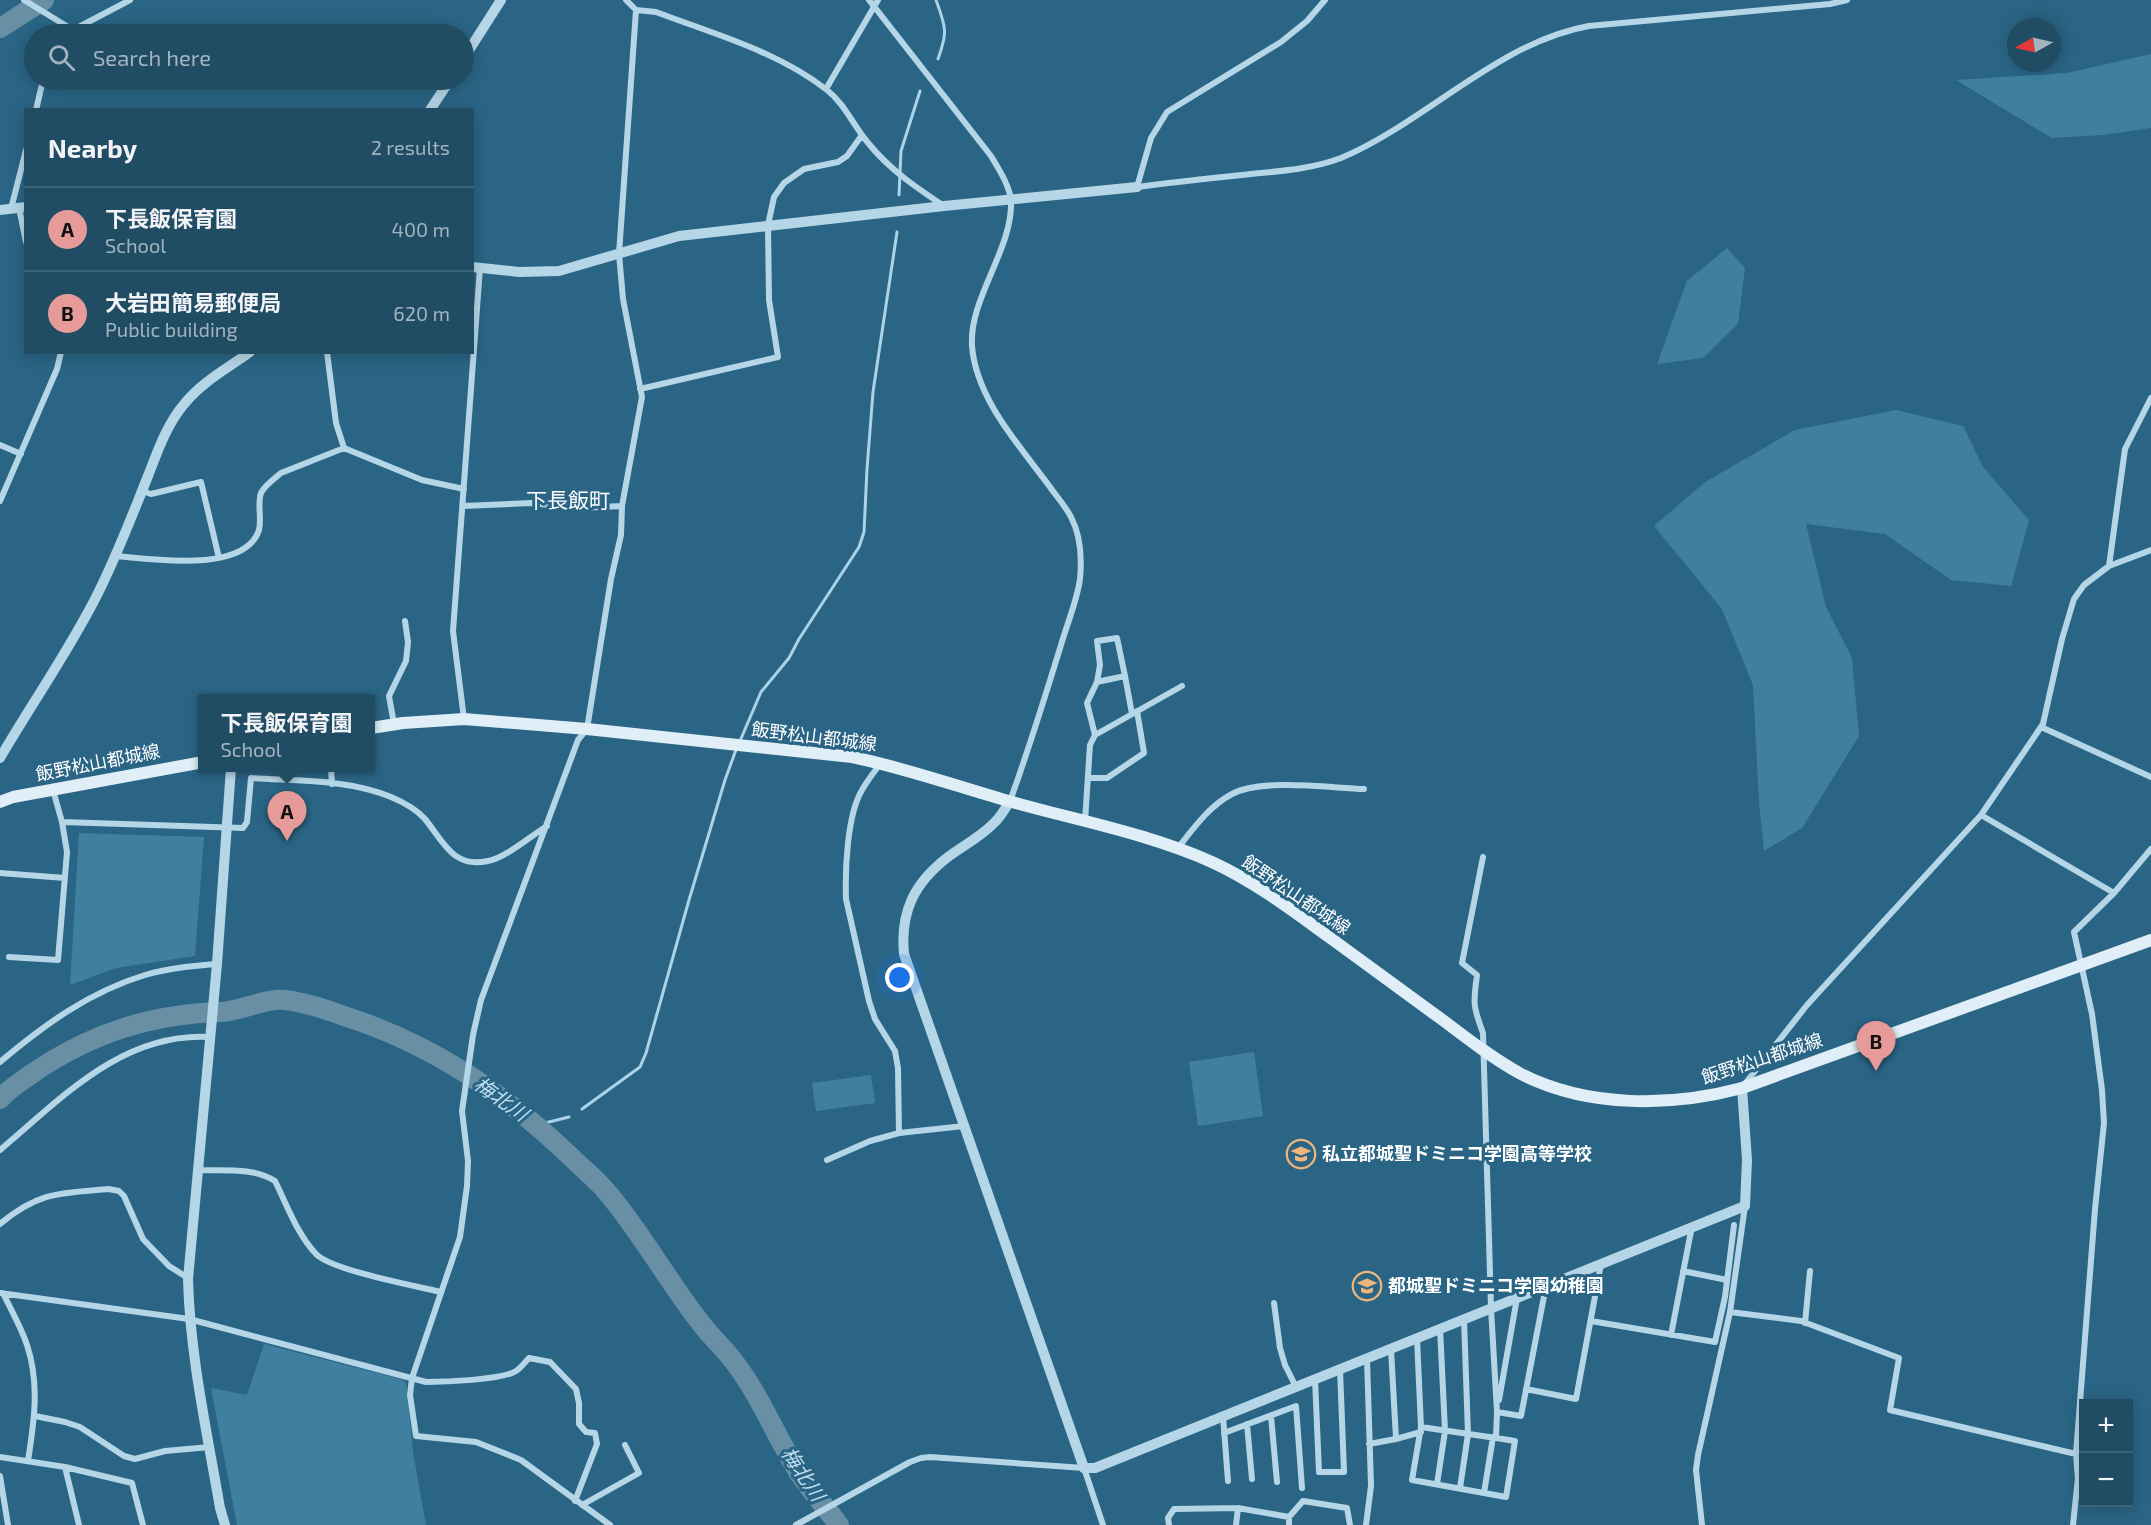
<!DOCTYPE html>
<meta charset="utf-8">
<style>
:root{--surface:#204c64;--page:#2d566d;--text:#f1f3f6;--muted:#a2b4bf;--line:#3d6378;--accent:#e69b98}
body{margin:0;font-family:"Exo 2","Noto Sans JP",sans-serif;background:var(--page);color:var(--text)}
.controls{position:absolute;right:18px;bottom:18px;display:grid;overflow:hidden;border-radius:0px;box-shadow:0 3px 15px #0003}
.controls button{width:54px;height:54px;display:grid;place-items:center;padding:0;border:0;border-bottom:2px solid var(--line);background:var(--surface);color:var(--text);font:30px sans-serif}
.compass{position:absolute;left:2007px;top:18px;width:54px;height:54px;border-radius:50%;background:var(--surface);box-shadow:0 3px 15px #0003;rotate:262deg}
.you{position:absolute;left:900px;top:978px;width:21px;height:21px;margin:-15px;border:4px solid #fff;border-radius:50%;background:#1a73e8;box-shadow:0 0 0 9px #1a73e833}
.badge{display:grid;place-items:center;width:39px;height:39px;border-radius:50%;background:var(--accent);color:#111;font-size:20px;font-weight:700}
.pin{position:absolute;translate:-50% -50px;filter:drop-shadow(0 2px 3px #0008)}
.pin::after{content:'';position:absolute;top:32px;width:21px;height:18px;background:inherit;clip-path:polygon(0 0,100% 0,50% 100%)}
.popup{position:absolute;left:198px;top:694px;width:177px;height:78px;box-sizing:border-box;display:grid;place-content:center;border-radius:0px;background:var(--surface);filter:drop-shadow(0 2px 4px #0005);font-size:20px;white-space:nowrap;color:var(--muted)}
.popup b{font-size:22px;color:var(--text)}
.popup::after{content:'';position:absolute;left:50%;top:100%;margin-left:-12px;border:12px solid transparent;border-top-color:var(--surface)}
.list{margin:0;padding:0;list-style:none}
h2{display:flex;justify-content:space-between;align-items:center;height:78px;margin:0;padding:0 24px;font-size:26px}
h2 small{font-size:20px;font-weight:400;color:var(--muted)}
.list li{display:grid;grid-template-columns:39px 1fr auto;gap:18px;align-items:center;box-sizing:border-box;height:84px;padding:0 24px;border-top:2px solid var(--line)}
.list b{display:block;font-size:22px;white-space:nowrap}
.list p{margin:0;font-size:20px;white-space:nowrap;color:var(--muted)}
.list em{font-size:20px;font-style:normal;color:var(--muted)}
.icon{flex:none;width:33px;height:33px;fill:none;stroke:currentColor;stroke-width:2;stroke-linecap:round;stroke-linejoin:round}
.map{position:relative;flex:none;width:2151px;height:1525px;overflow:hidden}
.search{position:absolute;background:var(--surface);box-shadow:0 3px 15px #0003;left:24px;top:24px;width:450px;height:66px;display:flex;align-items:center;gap:15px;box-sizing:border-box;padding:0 21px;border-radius:33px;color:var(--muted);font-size:22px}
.panel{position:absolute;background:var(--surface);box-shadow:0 3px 15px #0003;left:24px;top:108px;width:450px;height:246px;border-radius:0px}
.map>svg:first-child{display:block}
.green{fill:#3f80a1}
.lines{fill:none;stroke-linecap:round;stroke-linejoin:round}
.stream{stroke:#aad3e7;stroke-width:3}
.river{stroke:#688fa4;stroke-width:20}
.minor{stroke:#b5d6e7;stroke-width:6}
.tertiary{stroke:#b5d6e7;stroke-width:10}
.secondary{stroke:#dfeef7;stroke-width:12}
.labels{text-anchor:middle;stroke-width:6;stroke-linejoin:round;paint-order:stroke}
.street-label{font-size:18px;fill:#fff;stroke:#2a6585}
.poi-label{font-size:18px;font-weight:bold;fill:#fff;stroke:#2a6585;text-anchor:start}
.water-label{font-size:20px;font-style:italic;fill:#c1dfef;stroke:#2a6585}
.quarter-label{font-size:21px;fill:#fff;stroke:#2a6585}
</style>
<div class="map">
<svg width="2151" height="1525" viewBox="0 0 2151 1525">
<rect width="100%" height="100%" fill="#2a6585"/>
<!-- green -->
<path class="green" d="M2151 54V128L2103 135 2052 138 1956 80 2067 73Z
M1727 248 1745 268 1738 324 1703 358 1657 364 1687 281Z
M1896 410 1963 426 1983 467 2029 520 2011 586 1951 580 1885 534 1806 524 1826 607 1852 658 1859 736 1802 828 1764 851 1759 803 1753 685 1722 609 1654 526 1705 482 1795 430Z
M79 833 204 837 195 956 116 968 70 985Z
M1254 1052 1263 1116 1198 1126 1189 1062Z
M871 1075 875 1103 816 1111 812 1083Z
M264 1344 400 1379 406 1382 413 1452 426 1525H237L211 1388 247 1395Z"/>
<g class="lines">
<!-- stream -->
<path class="stream" d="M936 0C946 28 948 31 938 59
M899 195 901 151 920 91
M740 741 761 692 789 658 799 639 859 547 864 532 867 469 873 392 897 232
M582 1109 640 1067 646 1053 689 900 725 780 737 747
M537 1125 569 1117"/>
<!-- river -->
<path class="river" d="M0 28 44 0
M0 1099C9 1089 20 1082 30 1075 89 1034 150 1014 221 1012 243 1011 263 998 285 1000 305 1002 325 1009 344 1016 432 1044 504 1093 571 1157 582 1168 596 1179 606 1191 642 1233 668 1282 703 1326 713 1339 726 1350 735 1363 761 1397 776 1437 799 1473 811 1491 826 1508 839 1525"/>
<!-- minor -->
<path class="minor" d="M24 0 73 30
M626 0 636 10 656 12C714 34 777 51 827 90 845 104 854 127 869 144 890 170 917 188 944 206
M869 0 991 156C998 168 1010 186 1011 201 1013 249 969 298 972 346 976 399 1020 446 1050 487 1057 497 1066 507 1071 517 1081 536 1082 558 1080 579 1077 601 1067 624 1061 645 1045 697 1029 749 1010 801
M1325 0 1307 21 1281 42 1167 112 1151 138 1137 187C1175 182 1213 178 1251 174 1281 171 1312 169 1341 158 1426 122 1498 42 1589 26L1830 4 1847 0
M69 34 73 30 130 0
M826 89 878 0
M36 110 43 80
M19 208 26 242
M11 209 26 150
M327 352 336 423 344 448 422 480 464 489
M640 389 778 357 769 300 768 225 774 197 784 183 804 169 838 162 847 156 862 135
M0 445 21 454
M142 491 151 494 201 482 219 558
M0 501 57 369 61 352
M463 506 531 503 579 508 622 506
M115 556C151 559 245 574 259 530 262 518 257 504 261 493 264 486 275 478 281 473L344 448
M2109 566 2125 449 2151 398
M1125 676 1132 714
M464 719 453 631 480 268
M394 724 389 696 406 661 408 642 405 621
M2041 727 2151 777
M1095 735 1182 686
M881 763C874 772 867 781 862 790 847 815 845 870 846 899L869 1001 875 1019 895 1051 898 1068 899 1133 964 1126
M331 768 332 784
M1088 778H1107L1144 753 1137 711
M53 790 62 822 243 828 247 822 251 778C297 781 348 779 391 797 403 802 416 809 425 819 443 841 453 869 488 861 505 858 531 836 547 826
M1981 815 2114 893
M1085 821 1090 745 1095 735 1087 703 1097 682 1125 676 1117 638 1097 641 1100 665 1097 682
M1177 849C1193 829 1209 806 1232 794 1262 778 1330 788 1364 789
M1483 857 1462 963 1477 975C1473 1004 1473 1006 1483 1033L1491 1308 1497 1412
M0 873 65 878
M9 957 58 960 67 852 62 822
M0 1062C44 1025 89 992 145 975 168 968 193 966 217 964
M1744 1085 1807 1005 1981 815 2043 724 2062 639 2074 599 2084 585 2109 566 2151 550
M0 1150C62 1098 122 1032 210 1037
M827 1160 870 1141 899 1133
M198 1170C224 1171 253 1167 275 1181 287 1205 297 1234 316 1254 331 1270 415 1286 441 1292
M0 1224C39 1191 62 1193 109 1189L119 1191 124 1196 143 1239 169 1266 188 1278
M1683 1271 1727 1280
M0 1293 189 1319 426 1382C443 1382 502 1380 516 1371 521 1368 525 1362 529 1358L550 1362 576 1389 579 1403V1424L586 1432 595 1433 597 1444 575 1501
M3 1293C11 1310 21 1327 27 1345 40 1384 34 1422 28 1461
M1274 1303 1280 1348 1285 1365 1296 1387
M1730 1312 1801 1321 1899 1358 1890 1410 2076 1454
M1591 1321 1715 1342 1725 1297 1734 1225
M1805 1323 1810 1271
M1671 1335 1692 1226
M1417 1338 1421 1427 1496 1438 1497 1412 1521 1416 1546 1286
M1315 1379 1319 1472H1344L1340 1369
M1526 1389 1576 1399 1601 1264
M1499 1400 1517 1298
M35 1416 65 1422 80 1427 124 1456 135 1459 165 1451 210 1447
M1223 1416 1228 1481
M1271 1416 1277 1482
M1247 1424 1252 1479
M1421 1427 1412 1480 1506 1497 1515 1441 1496 1438
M1224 1433 1296 1406 1302 1488
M1396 1439 1421 1432
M1369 1444 1396 1439 1391 1349
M0 1457 65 1467 132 1483 143 1525
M65 1467 79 1525
M0 1476 8 1525
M1437 1484 1445 1431 1440 1328
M1460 1488 1468 1434 1464 1319
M1484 1493 1493 1437
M582 1505 639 1473 625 1445
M610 1525 521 1460 476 1442 416 1436 410 1395 412 1378 460 1237 467 1186 468 1161 462 1111 473 1035 481 1000 578 740 587 729 611 579 621 535 622 506 642 397 623 299 619 254 636 10
M796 1525 910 1462 921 1458 930 1457 1084 1468 1103 1525
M1169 1525 1168 1518 1174 1509 1238 1508 1289 1517
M1236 1525 1238 1508
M1289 1525V1517L1303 1501 1347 1508 1350 1525
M1366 1525 1371 1486 1367 1359
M1702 1525 1696 1470 1698 1455 1730 1312 1745 1206
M2073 1525 2078 1478 2076 1454 2095 1209 2104 1123 2102 1090 2092 1014 2074 932 2114 893 2151 849"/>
<!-- tertiary -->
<path class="tertiary" d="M464 58 501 0
M430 110 450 80
M0 210 26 207
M472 267 519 272 559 271 679 236 944 206 1137 187
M0 758C31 705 66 655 94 601 115 561 131 518 148 476 158 450 167 424 185 403 202 382 228 368 250 352
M1010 801C1005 809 1000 818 993 824 980 837 963 846 948 857 914 883 900 912 904 954L1084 1468H1095L1745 1206 1747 1160 1742 1088
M225 1525 220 1508C207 1432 190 1356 188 1279L217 964 231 768"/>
<!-- secondary -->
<path class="secondary" d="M371 728 403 723 464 719 587 729 852 757C906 768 959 787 1012 802 1080 821 1150 834 1214 863 1255 882 1293 911 1329 937 1367 965 1406 993 1444 1021 1469 1040 1494 1059 1521 1074 1588 1108 1671 1107 1742 1088L2151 940
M0 802 13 797 203 762"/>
</g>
<!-- icons -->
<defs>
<g id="school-ring" transform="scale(1.5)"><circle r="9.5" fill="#2a6585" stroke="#eeb67d" stroke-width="1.5"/><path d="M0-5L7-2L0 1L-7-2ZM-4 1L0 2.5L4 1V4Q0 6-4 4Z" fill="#eeb67d"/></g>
</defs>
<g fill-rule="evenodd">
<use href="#school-ring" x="1301" y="1154"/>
<use href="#school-ring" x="1367" y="1286"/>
</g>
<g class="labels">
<!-- street labels -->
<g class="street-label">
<text transform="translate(814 737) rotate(7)" y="6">飯野松山都城線</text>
<text transform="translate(98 763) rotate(-11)" y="6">飯野松山都城線</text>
<text transform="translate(1296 895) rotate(34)" y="6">飯野松山都城線</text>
<text transform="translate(1762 1059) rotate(-18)" y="6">飯野松山都城線</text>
</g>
<!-- poi labels -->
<g class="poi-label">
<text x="1322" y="1160">私立都城聖ドミニコ学園高等学校</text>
<text x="1388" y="1292">都城聖ドミニコ学園幼稚園</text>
</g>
<!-- water labels -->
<g class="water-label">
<text transform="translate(501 1099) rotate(35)" y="7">梅北川</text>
<text transform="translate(803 1474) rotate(56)" y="7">梅北川</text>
</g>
<!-- quarter labels -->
<g class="quarter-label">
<text x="568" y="508">下長飯町</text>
</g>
</g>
</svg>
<div class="controls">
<button>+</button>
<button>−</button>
</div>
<svg class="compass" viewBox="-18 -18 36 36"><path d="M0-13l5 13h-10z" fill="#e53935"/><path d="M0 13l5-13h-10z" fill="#a2b4bf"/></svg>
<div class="you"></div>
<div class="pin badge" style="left:287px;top:841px">A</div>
<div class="popup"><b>下長飯保育園</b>School</div>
<div class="pin badge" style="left:1876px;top:1071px">B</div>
<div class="search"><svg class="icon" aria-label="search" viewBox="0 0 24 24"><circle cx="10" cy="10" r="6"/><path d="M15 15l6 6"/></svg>Search here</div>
<section class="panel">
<h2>Nearby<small>2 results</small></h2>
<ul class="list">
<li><span class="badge">A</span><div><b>下長飯保育園</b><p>School</p></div><em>400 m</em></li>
<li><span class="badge">B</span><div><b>大岩田簡易郵便局</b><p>Public building</p></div><em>620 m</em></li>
</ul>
</section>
</div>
